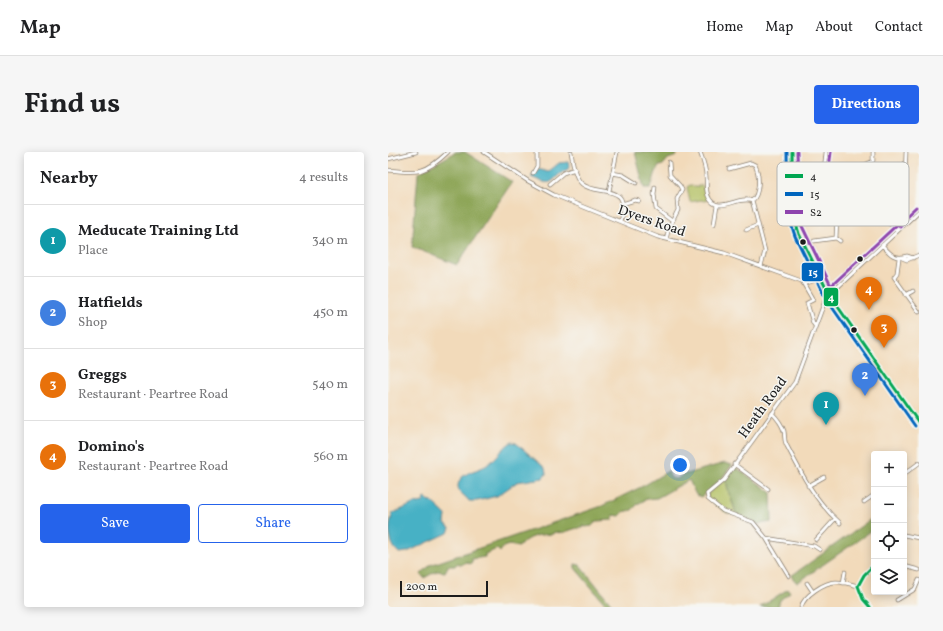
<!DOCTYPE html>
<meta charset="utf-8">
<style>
:root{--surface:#fff;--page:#f6f6f6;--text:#202124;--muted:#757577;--line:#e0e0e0;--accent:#2563eb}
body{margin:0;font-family:Vollkorn,serif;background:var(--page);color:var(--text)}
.controls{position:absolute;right:12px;bottom:12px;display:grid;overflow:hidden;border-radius:4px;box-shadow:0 2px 10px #0003}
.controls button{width:36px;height:36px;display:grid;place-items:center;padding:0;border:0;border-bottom:1px solid var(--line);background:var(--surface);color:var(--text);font:20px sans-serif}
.scale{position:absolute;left:12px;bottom:10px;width:88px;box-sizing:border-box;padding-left:4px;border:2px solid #1c1c1c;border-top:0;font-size:11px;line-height:14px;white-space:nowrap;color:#1c1c1c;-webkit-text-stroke:3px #f6f6f2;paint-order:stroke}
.you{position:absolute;left:292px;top:313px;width:14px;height:14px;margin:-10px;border:3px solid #fff;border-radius:50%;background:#1a73e8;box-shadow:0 0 0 6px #1a73e833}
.badge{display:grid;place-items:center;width:26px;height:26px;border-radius:50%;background:var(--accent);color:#fff;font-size:13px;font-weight:700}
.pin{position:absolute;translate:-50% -33px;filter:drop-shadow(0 1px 2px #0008)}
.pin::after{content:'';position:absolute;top:21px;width:14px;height:12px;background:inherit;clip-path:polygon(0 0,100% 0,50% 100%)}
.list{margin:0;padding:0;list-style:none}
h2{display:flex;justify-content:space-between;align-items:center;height:52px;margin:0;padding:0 16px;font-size:17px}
h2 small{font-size:13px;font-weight:400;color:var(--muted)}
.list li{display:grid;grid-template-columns:26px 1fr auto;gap:12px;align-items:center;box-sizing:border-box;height:72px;padding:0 16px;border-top:1px solid var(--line)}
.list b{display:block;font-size:15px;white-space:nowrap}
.list p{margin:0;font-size:13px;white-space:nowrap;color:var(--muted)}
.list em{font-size:13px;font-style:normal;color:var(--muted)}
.actions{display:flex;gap:8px;padding:12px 16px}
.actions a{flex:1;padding:9px 0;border:1px solid var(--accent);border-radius:4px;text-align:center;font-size:14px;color:var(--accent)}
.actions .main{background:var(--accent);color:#fff}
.icon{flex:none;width:22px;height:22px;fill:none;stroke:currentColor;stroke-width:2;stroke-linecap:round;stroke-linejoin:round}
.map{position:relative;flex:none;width:531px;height:455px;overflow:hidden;border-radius:4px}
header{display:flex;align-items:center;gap:24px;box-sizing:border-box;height:56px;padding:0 20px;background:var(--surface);border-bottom:1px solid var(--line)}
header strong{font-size:19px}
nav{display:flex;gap:22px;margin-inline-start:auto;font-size:14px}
.intro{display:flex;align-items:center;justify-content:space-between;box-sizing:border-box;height:96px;padding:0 24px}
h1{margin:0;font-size:28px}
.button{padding:10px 18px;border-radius:4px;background:var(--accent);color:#fff;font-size:14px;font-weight:700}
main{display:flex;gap:24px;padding:0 24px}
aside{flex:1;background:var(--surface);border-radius:4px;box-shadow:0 2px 10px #0003}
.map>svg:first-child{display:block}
.green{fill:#b3c062;stroke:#686e3f}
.forest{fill:#8ea658;stroke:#55613a}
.water{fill:#47b1c5;stroke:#326670}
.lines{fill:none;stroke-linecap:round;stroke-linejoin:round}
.minor-casing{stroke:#877b6b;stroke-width:4.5}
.minor{stroke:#fff;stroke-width:3}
.bus-1-casing{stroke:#f6f6f2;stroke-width:6}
.bus-2-casing{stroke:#f6f6f2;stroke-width:6}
.bus-3-casing{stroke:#f6f6f2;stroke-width:6}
.bus-1{stroke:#00a651;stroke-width:3}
.bus-2{stroke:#0065bd;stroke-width:3}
.bus-3{stroke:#8e44ad;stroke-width:3}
.bus-dot{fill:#1c1c1c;stroke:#f6f6f2;stroke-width:1.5}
.labels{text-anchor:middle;stroke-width:3;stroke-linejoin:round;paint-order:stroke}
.street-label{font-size:14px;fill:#1c1c1c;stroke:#f6f6f2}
.key{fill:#f6f6f2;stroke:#b5b5b2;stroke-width:1}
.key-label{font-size:11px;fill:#1c1c1c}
.line-badge{stroke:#f6f6f2;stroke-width:1.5}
.badge-label{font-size:11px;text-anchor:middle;font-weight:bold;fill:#fff}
</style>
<header>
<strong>Map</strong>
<nav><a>Home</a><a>Map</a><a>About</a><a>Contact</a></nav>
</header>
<div class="intro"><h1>Find us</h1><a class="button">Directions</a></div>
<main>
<aside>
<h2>Nearby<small>4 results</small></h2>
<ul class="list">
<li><span class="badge" style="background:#0f9aa8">1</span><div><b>Meducate Training Ltd</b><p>Place</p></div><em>340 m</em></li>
<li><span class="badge" style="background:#3f7fe0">2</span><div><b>Hatfields</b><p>Shop</p></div><em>450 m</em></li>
<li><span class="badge" style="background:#e8710a">3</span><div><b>Greggs</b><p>Restaurant · Peartree Road</p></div><em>540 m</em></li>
<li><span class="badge" style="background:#e8710a">4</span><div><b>Domino's</b><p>Restaurant · Peartree Road</p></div><em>560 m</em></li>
</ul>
<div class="actions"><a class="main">Save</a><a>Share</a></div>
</aside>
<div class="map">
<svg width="531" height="455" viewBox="0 0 531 455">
<rect width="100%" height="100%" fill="#f6f6f2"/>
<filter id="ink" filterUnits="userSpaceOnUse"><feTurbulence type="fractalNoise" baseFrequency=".025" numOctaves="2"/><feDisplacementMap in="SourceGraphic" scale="8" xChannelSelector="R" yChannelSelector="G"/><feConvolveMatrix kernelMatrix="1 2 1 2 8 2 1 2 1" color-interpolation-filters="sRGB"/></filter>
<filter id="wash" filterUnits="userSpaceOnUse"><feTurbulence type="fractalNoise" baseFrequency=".012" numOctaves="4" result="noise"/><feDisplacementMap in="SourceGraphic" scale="16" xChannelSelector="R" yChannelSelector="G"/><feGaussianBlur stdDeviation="0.9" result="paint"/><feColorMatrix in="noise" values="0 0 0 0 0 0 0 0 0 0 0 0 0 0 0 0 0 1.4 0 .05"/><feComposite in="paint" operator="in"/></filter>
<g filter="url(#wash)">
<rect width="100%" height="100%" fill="#f2daba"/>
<!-- green -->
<path class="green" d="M302 33 307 35 314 33 320 47 317 49 313 48 302 50 299 35Z
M336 328 339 332C340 343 346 352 348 363L339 361 320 347 319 342Z"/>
<!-- forest -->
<path class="forest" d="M68 0H77L124 30 69 113 24 95 30 21Z
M247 0H288L289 4 280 7 275 13 271 14C266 22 266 30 262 36H256Z
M337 311 344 313 332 329 313 345 308 343 301 328 269 346 259 347 251 351 244 358 235 360 232 364 225 363V368L209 369 204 374 197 375 195 373 194 376C184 375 178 383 166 380L165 382C152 383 139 383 131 395L121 393 115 395 112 400 109 397 97 402V405L84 407V410L82 412 78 410 73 413 70 411 67 414H60L57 420 49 419 36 426 33 422 42 413 214 354 257 333 280 319 283 326 289 327 294 323Z
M346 314 383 340 384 370 369 372 348 362C346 351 340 342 339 332L336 329Z
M486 365V377L409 431 403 424Z
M187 412 192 413 226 455H220L187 416Z
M400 437 402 440 392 448 390 455H372Z"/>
<!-- water -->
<path class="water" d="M180 10 182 15 180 17C160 27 169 37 143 25L150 17 160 20 171 11Z
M124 290 128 291 157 316 158 322 155 326 129 330 109 344 89 349H81C77 343 70 341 70 334 71 320 90 319 99 313 108 307 117 293 124 290Z
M37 346 44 350 58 363 57 372 62 376 60 381 19 400 11 401C0 392 0 373 5 361 16 357 24 351 36 350Z"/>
</g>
<g filter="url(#ink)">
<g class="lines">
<!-- minor casing -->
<g class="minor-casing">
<path id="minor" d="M96 0 140 29 166 43 270 85 336 101 419 131 433 126
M183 0C185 10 186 25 194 32 209 45 245 29 232 69
M312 0C315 8 318 16 318 24 319 31 317 39 321 46 330 63 351 43 364 49L365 52 377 99 373 114
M404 0 405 61 411 82 441 142 531 271
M438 0C437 16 427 59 449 63 461 65 475 60 487 60L493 63 509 79
M0 7 28 0
M341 17 363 11 367 13C372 23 372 42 364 49
M0 18C31 21 37 22 60 0
M145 21 149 14V0
M224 21 235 23 248 31
M436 22C456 25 468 17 485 9V0
M162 32 175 21 187 17
M267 35 266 42 268 57 284 69
M221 39 229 0
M234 52 247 48 251 49
M487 60 493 47 517 27 518 0
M326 72 329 53
M358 78 370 73
M448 86 449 63
M278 87 281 76 290 58 289 47 294 38 292 34 282 23 281 10
M426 89 448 86 452 89
M494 93C502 102 507 108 519 104L525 106
M511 106 509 121 506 125 531 160
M514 106 519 108 531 103
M414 129 425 148 419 151 425 171 427 174
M518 143 525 139
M384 261C389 266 394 273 396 279 397 284 396 288 398 292 413 321 427 349 452 371
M346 312 380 337
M516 322 531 311
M420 334 436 325
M476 350 486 343
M516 383 531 386
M378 386 401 424
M428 388 447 367
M432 398 426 394 378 386 365 370 335 359 320 347 319 342 336 328 407 230 438 146 531 59
M516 414 531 418
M419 431 425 440
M455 431 457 420
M509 448 527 437 531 428
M413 455C416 444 436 430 448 430 455 430 463 432 470 434
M482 455 475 447 470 434 476 423 486 413"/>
</g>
<!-- minor -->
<use href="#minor" class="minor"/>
<!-- bus-1 casing -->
<g class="bus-1-casing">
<path id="bus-1" d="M404 0 405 61 411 82 441 142 531 271
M482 455 475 447 470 434 476 423 486 413"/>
</g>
<!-- bus-2 casing -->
<g class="bus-2-casing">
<path id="bus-2" d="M399 0 400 62 407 84 437 145 527 274"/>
</g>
<!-- bus-3 casing -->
<g class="bus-3-casing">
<path id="bus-3" d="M409 0 412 70 443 134 528 55
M443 0C441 18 435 41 445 56 460 63 474 51 489 55 498 58 506 69 513 75"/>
</g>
<!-- bus-1 -->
<use href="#bus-1" class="bus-1"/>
<!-- bus-2 -->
<use href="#bus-2" class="bus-2"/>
<!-- bus-3 -->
<use href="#bus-3" class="bus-3"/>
</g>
</g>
<!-- markers -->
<g class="bus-dot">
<circle cx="415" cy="90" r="3.5"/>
<circle cx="472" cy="107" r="3.5"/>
<circle cx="466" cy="178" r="3.5"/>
</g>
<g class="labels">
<!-- street labels -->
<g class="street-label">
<text transform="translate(264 68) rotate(19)" y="5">Dyers Road</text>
<text transform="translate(374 255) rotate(-54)" y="5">Heath Road</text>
</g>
</g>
<!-- legend -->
<rect x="389" y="10" width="132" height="64" rx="6" class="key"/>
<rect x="397" y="22" width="18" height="4" fill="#00a651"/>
<rect x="397" y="40" width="18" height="4" fill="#0065bd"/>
<rect x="397" y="58" width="18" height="4" fill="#8e44ad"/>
<g class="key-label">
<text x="422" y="28">4</text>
<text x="422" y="46">15</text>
<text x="422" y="64">S2</text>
</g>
<g class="line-badge">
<rect x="413" y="110" width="23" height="20" rx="4" fill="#0065bd"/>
<rect x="435" y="135" width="16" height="20" rx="4" fill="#00a651"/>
</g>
<g class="badge-label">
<text x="425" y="124">15</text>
<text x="443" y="149">4</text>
</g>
</svg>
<div class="controls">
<button>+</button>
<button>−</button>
<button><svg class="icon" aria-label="locate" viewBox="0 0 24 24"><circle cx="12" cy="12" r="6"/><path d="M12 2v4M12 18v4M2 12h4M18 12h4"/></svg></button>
<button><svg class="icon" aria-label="layers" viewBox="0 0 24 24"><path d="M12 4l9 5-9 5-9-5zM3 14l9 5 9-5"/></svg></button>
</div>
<div class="scale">200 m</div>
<div class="you"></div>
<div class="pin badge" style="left:438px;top:273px;background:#0f9aa8">1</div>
<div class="pin badge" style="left:477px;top:244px;background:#3f7fe0">2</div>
<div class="pin badge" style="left:496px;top:196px;background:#e8710a">3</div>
<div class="pin badge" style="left:481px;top:158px;background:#e8710a">4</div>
</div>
</main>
